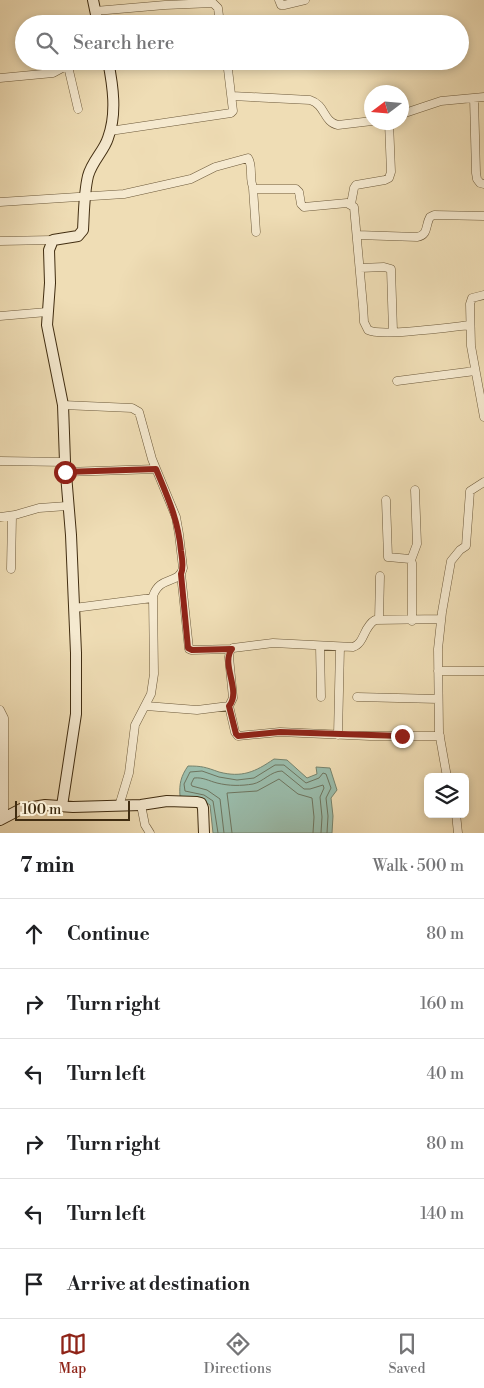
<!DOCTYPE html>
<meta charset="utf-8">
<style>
:root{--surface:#fff;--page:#f2f2f2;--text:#202124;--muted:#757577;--line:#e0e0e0;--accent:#8f2418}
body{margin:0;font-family:"Libre Bodoni",serif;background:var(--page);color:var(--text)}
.controls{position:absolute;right:15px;bottom:15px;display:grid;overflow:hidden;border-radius:8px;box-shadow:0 2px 8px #0003}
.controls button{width:45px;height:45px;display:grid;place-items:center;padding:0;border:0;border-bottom:1px solid var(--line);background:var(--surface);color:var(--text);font:25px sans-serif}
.compass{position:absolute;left:364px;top:85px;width:45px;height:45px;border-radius:50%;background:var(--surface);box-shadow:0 2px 8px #0003;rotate:254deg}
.scale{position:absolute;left:15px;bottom:12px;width:115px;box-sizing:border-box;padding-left:5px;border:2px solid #412d11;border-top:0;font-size:14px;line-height:18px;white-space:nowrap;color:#412d11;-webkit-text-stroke:4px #f5e9cf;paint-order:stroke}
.stop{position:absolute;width:15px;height:15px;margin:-11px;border:4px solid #8f2418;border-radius:50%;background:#fff}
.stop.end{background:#8f2418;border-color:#fff;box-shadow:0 1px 5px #0008}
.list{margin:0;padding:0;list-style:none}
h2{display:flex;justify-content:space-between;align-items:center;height:65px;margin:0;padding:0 20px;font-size:21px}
h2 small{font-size:16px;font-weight:400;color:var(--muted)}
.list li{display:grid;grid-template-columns:32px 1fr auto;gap:15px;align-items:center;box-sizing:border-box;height:70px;padding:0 20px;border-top:1px solid var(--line)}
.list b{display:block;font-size:19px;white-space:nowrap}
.list em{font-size:16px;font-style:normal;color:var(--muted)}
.icon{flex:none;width:28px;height:28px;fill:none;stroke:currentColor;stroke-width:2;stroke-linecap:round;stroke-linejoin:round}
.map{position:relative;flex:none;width:484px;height:833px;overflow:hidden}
.search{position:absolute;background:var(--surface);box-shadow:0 2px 8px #0003;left:15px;right:15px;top:15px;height:55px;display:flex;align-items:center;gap:12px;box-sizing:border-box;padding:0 18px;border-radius:28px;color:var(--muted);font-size:19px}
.sheet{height:485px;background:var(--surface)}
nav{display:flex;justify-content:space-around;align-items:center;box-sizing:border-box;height:70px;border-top:1px solid var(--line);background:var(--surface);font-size:14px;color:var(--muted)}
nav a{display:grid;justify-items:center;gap:2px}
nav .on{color:var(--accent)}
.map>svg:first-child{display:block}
.water{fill:#9abcab;stroke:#76836d}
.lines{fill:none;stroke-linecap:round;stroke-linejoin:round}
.shore{stroke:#6e745e;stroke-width:1}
.street-casing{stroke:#6c593a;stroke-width:9}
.secondary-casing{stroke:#412d11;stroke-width:12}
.street{stroke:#f5e9cf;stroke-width:8}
.secondary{stroke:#f5e9cf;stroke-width:10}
.route{stroke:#8f2418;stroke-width:6}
</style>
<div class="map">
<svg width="484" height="833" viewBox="0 0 484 833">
<rect width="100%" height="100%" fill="#efddb5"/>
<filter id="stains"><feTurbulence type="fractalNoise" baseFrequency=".004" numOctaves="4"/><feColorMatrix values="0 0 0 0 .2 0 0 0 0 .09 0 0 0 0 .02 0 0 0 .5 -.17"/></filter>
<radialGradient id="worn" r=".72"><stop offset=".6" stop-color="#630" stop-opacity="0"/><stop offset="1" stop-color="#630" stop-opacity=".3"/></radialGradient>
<!-- water -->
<path class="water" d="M274 759 287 760 307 778 317 774 316 767 330 768 337 790 331 798 333 816 332 833H213L210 805 202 800 180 796C179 784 181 776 188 766 202 766 205 767 219 772 242 778 255 772 274 759Z"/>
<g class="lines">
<!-- shore -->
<path class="shore" d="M218 833 213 801 204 795 185 791 184 784 190 772 202 771 219 777 237 780 254 778 275 765H284L306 783 319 778 323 773 326 774 331 788 326 798 328 816 327 833
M224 833 220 799 207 790 192 786 191 784 194 778C203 777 209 781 217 783 229 786 241 786 253 784 263 782 271 771 282 771L304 789H310L323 785 324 788 320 797 322 817 321 833
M232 833 227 793 257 791 279 779 298 794 312 798 314 817 313 833"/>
<!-- street casing -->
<g class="street-casing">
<path id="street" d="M279 0 281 5H284L305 0
M95 11 165 5 213 3 218 8 220 24
M67 62 78 109
M0 78 53 73 64 67 67 61
M232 96 310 100C326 105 323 122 338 125L372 121
M474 98 476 173 477 179 480 183 484 184
M402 114 441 101 484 97
M110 131 231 113 233 111 227 61
M253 188 256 232
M0 202 124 194 191 179 215 167 248 158C254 167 248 180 254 189H296L299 192 301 204 304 207 347 203 354 207 363 306 364 322 368 330C380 337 452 327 470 325
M351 204 354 188 356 185 385 180 389 178 391 172 389 122
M357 235 417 237C429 235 425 225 430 217L434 215 484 216
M0 241 53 240
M360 268 384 267 391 269 393 331
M484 295 472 298 470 304 471 346 484 417
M0 316 47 312
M397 381 475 371
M63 405 132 408 139 412 152 459 176 517 179 534 183 568C179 585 160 575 153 596L154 674 151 694 135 725 129 773 119 806
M0 461 65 462
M65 472 156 469
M386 500 388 557 410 559 412 563V621
M0 517 15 515 39 508 67 506
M411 560 417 544 415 490
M11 569 12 516
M181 574 189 649 191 650 232 649
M74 608 152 598
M379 620 380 576
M320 646 321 697
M438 671H484
M357 697 438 699
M146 706 197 710 229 706 233 698 229 657 230 651 233 648 273 643 353 647C365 643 363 627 375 620L441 619
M229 706 235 732 238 736 280 732 370 736H440
M0 710 4 718V818
M338 735 340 647
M447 777 439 732 438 649 442 612 451 561 460 550 466 546 470 491 484 482
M141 805 145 825 150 833
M456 814 458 833"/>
</g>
<!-- secondary casing -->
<g class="secondary-casing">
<path id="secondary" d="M93 0 98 24
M62 806 76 714V653L71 535 65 462 63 405 47 325 50 283 49 250 53 240 78 236 83 230C84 212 84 193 88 176 92 161 104 151 108 138 117 114 113 86 108 61
M0 820 21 809 45 805 73 807 141 805 167 801 197 802 201 803 203 808 204 833"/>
</g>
<!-- street -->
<use href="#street" class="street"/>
<!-- secondary -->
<use href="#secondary" class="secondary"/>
</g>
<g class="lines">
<!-- route -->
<path class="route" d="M65 472 156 469C168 498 178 519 181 551 182 559 184 567 181 574L188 648 192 650 232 649C220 664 242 691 229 706L236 734 238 736 280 732 402 736"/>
</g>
<rect width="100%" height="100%" filter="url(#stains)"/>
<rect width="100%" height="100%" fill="url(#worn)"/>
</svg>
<div class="controls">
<button><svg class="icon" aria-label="layers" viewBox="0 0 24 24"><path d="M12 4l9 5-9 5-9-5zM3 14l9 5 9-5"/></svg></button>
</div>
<svg class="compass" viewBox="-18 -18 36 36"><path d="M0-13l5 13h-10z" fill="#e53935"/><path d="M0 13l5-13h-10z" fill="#757577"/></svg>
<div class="scale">100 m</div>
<div class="stop" style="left:65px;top:472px"></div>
<div class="stop end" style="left:402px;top:736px"></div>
<div class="search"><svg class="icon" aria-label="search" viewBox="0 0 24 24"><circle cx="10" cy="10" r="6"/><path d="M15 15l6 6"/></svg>Search here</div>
</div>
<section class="sheet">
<h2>7 min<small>Walk · 500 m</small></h2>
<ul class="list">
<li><svg class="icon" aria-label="ahead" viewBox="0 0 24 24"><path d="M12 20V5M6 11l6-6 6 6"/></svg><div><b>Continue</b></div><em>80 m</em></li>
<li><svg class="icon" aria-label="right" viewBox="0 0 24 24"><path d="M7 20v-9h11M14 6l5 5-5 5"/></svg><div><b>Turn right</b></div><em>160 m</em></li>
<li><svg class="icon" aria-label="left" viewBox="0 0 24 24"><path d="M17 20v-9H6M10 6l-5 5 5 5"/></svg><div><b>Turn left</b></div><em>40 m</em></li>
<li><svg class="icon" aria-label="right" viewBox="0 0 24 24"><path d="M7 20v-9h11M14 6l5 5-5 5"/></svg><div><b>Turn right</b></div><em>80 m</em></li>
<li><svg class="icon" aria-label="left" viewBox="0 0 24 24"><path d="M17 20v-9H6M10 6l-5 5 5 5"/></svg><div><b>Turn left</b></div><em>140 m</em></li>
<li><svg class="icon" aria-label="arrive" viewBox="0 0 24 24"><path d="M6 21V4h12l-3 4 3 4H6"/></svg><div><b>Arrive at destination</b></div></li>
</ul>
</section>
<nav>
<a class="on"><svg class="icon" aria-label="map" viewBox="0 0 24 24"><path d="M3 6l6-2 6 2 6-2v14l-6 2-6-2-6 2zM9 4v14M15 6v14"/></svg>Map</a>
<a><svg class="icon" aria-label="directions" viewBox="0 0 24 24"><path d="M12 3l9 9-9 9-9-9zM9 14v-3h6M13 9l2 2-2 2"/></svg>Directions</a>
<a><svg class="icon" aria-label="saved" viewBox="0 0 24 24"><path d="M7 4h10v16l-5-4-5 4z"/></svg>Saved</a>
</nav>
